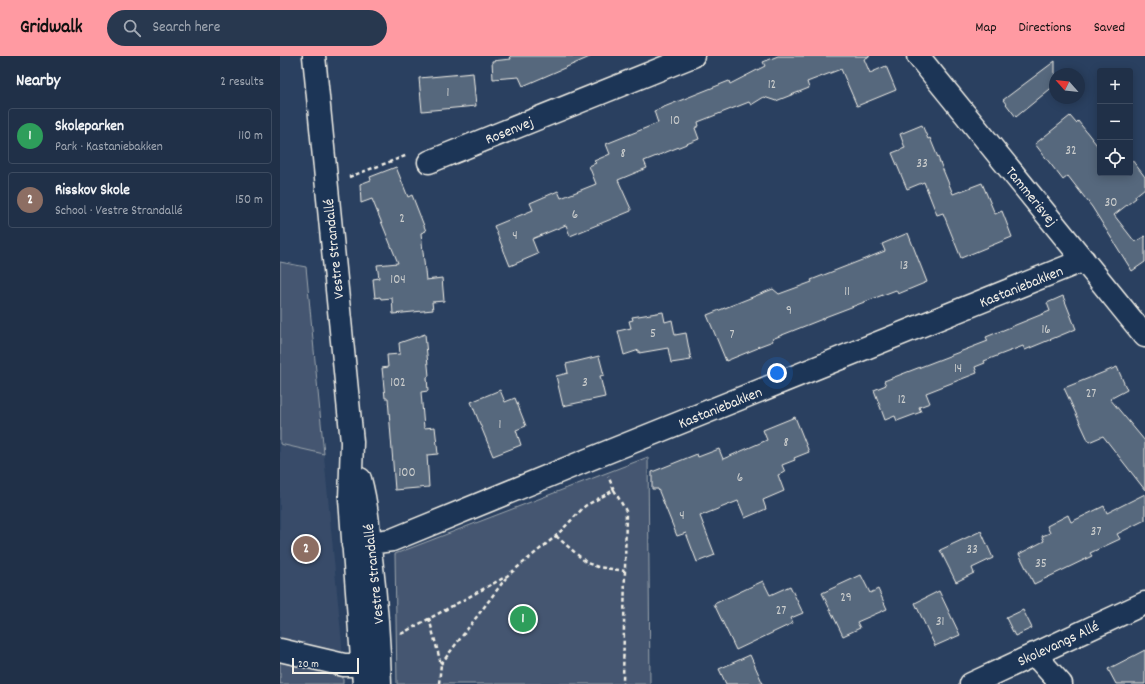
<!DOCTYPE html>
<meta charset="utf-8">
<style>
:root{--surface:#203048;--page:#28384f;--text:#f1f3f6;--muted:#a2a9b4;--line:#3d4b60;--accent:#ff9aa2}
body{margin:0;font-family:Dekko,sans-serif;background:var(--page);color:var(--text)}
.controls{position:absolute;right:12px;top:12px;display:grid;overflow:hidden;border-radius:4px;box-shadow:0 2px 10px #0003}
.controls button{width:36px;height:36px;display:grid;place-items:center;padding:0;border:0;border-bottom:1px solid var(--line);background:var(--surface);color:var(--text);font:20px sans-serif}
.compass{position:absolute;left:769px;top:12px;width:36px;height:36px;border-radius:50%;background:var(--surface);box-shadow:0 2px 10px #0003;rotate:297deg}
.scale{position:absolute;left:12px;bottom:10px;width:67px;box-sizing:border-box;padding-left:4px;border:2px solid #f4f1e8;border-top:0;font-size:11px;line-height:14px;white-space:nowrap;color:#f4f1e8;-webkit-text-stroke:3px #1d3557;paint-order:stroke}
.you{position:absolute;left:497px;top:317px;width:14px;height:14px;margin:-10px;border:3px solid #fff;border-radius:50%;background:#1a73e8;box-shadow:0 0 0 6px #1a73e833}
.badge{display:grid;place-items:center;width:26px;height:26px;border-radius:50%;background:var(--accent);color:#fff;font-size:13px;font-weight:700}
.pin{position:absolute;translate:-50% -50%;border:2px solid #fff;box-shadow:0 1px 4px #0006}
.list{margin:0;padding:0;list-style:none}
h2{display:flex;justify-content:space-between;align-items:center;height:52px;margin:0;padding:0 16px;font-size:17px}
h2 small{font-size:13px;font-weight:400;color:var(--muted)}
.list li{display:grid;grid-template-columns:26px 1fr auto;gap:12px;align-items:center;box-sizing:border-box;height:56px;margin:0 8px 8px;padding:0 8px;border:1px solid var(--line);border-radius:4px}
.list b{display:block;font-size:15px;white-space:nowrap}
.list p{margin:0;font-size:13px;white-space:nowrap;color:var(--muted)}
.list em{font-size:13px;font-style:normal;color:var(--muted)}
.icon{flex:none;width:22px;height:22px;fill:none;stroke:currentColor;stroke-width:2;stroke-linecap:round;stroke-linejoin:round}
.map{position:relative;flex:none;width:865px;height:628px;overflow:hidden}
header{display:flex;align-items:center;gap:24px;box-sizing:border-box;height:56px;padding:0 20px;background:var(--accent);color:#111}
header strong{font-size:19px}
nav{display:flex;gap:22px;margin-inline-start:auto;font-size:14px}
.search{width:280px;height:36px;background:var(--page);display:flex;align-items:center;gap:10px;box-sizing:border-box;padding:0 14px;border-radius:22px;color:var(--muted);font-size:15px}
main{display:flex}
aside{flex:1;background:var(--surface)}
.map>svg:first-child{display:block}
.built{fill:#374c69}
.green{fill:#445771;stroke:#9ca4ac}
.building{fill:#56677d;stroke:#f4f1e8}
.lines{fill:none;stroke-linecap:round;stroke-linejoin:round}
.minor-casing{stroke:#f4f1e8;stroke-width:25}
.path{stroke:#f4f1e8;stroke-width:2.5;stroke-dasharray:4 3;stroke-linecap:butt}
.minor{stroke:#1d3557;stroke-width:22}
.labels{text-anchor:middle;stroke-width:3;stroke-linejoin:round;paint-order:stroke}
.number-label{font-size:13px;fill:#cccecd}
.street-label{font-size:15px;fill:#f4f1e8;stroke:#1d3557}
</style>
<header>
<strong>Gridwalk</strong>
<div class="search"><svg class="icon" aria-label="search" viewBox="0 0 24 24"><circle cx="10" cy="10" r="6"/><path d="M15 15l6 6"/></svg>Search here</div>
<nav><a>Map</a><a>Directions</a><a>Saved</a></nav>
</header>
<main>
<aside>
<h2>Nearby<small>2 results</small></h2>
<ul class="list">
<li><span class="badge" style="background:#2e9e5b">1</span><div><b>Skoleparken</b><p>Park · Kastaniebakken</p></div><em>110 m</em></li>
<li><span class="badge" style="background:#8d6e63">2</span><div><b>Risskov Skole</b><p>School · Vestre Strandallé</p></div><em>150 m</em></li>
</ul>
</aside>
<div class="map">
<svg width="865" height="628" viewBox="0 0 865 628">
<rect width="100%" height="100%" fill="#2a4060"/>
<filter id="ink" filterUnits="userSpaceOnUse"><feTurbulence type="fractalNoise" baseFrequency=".025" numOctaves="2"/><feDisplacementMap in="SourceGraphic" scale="8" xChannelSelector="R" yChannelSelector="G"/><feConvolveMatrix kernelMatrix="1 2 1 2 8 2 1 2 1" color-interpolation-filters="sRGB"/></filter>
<g filter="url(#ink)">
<!-- built -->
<path class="built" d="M0 206 26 211 62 588 63 628H0Z"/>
<!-- green -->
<path class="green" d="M0 206 26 211 44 398 0 388Z
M368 401 370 628H117L115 498Z
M0 606 63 620V628H0Z"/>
<!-- building -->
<path class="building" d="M230 0H312L243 30 239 21 213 23 212 5 231 3Z
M498 0H590L584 3 590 17 606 10 616 34 577 50 561 13 527 26 529 32 496 45 484 41 471 49 469 46 418 66 419 70 415 72 419 83 364 105 367 112 338 124 351 153V155L290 180 286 169 252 183 258 198 230 210 214 170 253 154 250 147 278 135 281 142 316 128 309 110 316 107 314 105 330 98 326 88 378 67 374 55 449 25 450 28 485 10 483 6Z
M775 5V29L736 61 723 44Z
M193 17 196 50 142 55 139 22Z
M790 60 796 67 798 65 820 93V117H850V106L852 104 865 121V132L855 140 856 142 834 159 855 186 865 180V206L852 215 812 151 788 120 783 124 755 88Z
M642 69 648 83 650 82 673 138 702 127 715 158 722 155 732 181 681 202 663 157 657 159 644 126 627 133 612 97 625 92 620 78Z
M116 111 128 141 132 139 146 175 141 177 146 224 162 222 164 245 152 246 153 254 113 258 112 242 101 243 100 241 95 242 93 223 99 222 97 209 118 207 92 143 81 147 80 128 91 124 90 121Z
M628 177 647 226 618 238 616 234 545 261V262L492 283 493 285 477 291 478 292 446 305 427 259 493 233 499 238 532 226 531 224 605 195 602 188Z
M783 240 796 273 745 294 743 290 704 305 705 307 695 311 697 317 646 337 650 347 639 351 641 356 617 365 615 360 605 364 594 334 606 329 604 325 708 285 706 281 770 255 767 247Z
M383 256 385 266 392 264 395 279 406 277 411 304 391 307 388 292 359 297V294L344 299 338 275 351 272 349 265 353 264 352 261Z
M145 278 149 320 147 321 148 335 141 336 144 372 155 371 158 398 147 399 149 431 115 434 108 342H105L102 312 108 311 107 299 120 298 119 287Z
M319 300 324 319 320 320 325 341 283 350 276 320 288 317 286 308Z
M837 311 847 334 830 343 865 385V434L823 380 809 386 784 332Z
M220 334 225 346 235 342 246 370 236 374 241 389 213 400 191 346Z
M515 361 529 396 514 402 515 404 502 409 505 416 498 419 504 435 483 444 486 453 465 462 458 445 420 460 435 499 417 506 406 477 397 480 378 433H372V416L417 398 418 401 439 393 443 403 487 384 483 374Z
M865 438V464L837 478 840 483 810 497 812 500 754 528 739 498 764 485 762 480 770 477 767 470 788 459 791 466 824 450 827 457Z
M701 475 713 502 692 512 694 517 676 526 660 494Z
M581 519 590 537 598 533 607 553 577 566 580 572 563 580 542 537Z
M483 525 490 539 510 530 523 557 511 562 513 567 456 594 434 548Z
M659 535 680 579 655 590 635 547Z
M743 554 752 572 735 580 726 562Z
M865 594V628H836L828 613Z
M470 599 483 628H446L439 613Z"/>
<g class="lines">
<!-- minor casing -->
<g class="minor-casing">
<path id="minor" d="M34 0 72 386 70 443 84 628
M638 0 865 280
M149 106 413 0
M80 423C87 449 89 475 91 502 96 544 99 586 100 628
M73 489 112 484 300 407 804 204
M0 594 64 609H96
M754 598 781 628
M691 628 865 547"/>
</g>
<!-- path -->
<path class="path" d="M69 121 128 99
M334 434 346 455 343 628
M276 480 307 507 318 511 345 515
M149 562 161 608 159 628
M121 578 227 520 276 480 305 450 334 434 328 420
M161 608 226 522"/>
<!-- minor -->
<use href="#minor" class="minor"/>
</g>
</g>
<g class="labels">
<!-- number labels -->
<g class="number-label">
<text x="492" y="32">12</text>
<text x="168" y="40">1</text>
<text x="395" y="68">10</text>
<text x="791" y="98">32</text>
<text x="343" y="101">8</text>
<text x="642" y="111">33</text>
<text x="831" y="150">30</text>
<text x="295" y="162">6</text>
<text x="122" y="166">2</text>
<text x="235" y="183">4</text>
<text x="624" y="213">13</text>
<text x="118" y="227">104</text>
<text x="567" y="239">11</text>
<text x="509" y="258">9</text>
<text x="766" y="277">16</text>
<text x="373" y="281">5</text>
<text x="452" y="282">7</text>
<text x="678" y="316">14</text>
<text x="118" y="330">102</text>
<text x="305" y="330">3</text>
<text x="811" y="341">27</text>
<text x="622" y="347">12</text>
<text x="220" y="372">1</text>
<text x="506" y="390">8</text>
<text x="127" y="420">100</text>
<text x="460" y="425">6</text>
<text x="402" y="463">4</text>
<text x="816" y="479">37</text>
<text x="692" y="497">33</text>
<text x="761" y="511">35</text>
<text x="566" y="545">29</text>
<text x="501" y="558">27</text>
<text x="660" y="569">31</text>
</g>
<!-- street labels -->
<g class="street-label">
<text transform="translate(229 74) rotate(-22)" y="5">Rosenvej</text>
<text transform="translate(752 140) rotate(51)" y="5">Tammerisvej</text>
<text transform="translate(53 193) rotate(-96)" y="5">Vestre Strandallé</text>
<text transform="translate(741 230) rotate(-22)" y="5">Kastaniebakken</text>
<text transform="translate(440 351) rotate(-22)" y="5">Kastaniebakken</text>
<text transform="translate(93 518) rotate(-96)" y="5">Vestre Strandallé</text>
<text transform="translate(778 587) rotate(-25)" y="5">Skolevangs Allé</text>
</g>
</g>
</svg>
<div class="controls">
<button>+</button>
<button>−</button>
<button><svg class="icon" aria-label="locate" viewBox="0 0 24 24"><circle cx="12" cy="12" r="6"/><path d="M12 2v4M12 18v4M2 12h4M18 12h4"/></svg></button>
</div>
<svg class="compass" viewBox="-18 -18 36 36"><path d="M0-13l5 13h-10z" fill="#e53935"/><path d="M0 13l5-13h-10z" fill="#a2a9b4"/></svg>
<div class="scale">20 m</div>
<div class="you"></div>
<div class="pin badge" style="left:243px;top:563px;background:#2e9e5b">1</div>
<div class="pin badge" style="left:26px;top:493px;background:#8d6e63">2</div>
</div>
</main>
